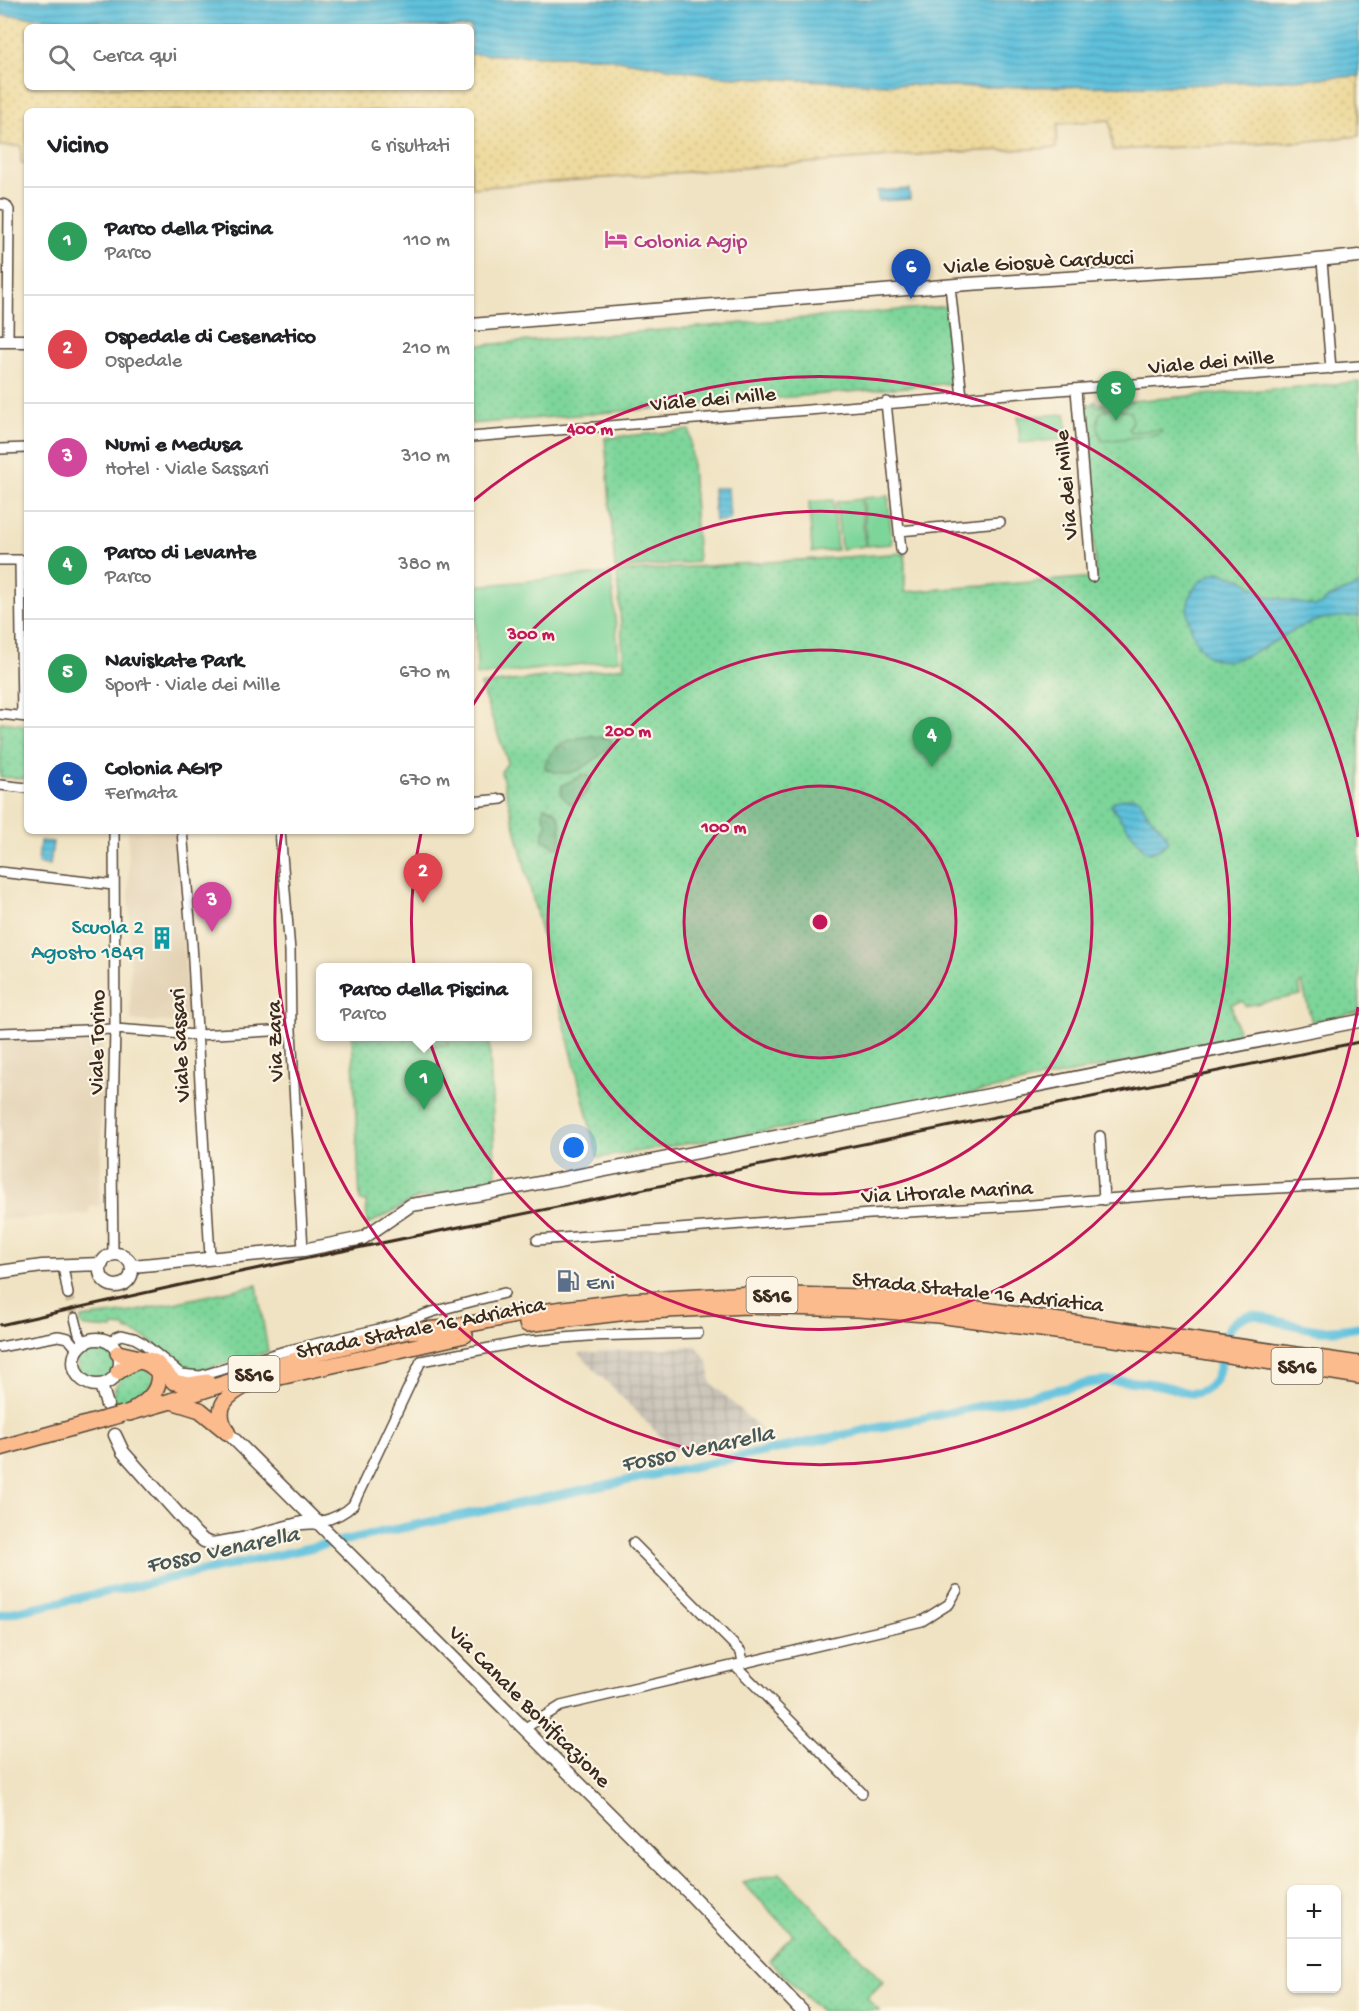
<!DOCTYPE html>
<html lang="it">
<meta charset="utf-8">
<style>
:root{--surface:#fff;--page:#f6f6f6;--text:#202124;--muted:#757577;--line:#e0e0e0;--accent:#1f6fb2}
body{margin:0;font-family:"Gochi Hand",sans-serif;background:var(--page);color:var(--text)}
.controls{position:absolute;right:18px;bottom:18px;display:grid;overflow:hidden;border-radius:9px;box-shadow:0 2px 4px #0004}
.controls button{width:54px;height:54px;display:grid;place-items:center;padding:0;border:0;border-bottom:2px solid var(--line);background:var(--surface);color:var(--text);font:30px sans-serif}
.you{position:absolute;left:574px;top:1148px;width:21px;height:21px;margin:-15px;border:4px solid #fff;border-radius:50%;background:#1a73e8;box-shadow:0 0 0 9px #1a73e833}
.badge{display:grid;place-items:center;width:39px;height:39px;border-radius:50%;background:var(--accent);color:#fff;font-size:20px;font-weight:700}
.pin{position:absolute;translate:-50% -50px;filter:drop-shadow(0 2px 3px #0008)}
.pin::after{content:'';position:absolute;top:32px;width:21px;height:18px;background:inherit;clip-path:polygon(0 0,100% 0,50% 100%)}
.popup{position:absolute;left:316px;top:963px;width:216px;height:78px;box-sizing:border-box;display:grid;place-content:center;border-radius:9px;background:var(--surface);filter:drop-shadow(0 2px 4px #0005);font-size:20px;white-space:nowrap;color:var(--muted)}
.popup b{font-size:22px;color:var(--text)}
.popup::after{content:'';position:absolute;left:50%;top:100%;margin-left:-12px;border:12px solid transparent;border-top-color:var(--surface)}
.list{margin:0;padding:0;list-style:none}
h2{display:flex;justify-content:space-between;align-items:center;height:78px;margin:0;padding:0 24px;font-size:26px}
h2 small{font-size:20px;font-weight:400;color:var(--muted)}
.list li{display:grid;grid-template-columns:39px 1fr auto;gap:18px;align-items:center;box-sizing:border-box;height:108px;padding:0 24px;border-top:2px solid var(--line)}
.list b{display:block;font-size:22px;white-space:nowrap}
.list p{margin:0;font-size:20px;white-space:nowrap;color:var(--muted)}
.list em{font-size:20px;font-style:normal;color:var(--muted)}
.icon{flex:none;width:33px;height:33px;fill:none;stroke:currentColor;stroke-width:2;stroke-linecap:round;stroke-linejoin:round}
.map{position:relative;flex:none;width:1359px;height:2011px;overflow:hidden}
.search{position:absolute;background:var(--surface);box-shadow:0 2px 4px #0004;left:24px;top:24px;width:450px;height:66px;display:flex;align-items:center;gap:15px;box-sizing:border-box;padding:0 21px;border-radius:9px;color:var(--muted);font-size:22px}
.panel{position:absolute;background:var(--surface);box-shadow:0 2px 4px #0004;left:24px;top:108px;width:450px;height:726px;border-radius:9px}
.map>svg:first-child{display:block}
.built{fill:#e3d2b4}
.industrial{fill:url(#industrial-grid)}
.grass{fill:url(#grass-dots);stroke:#5c805c;stroke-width:1.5}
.forest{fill:url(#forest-crowns);stroke:#507050;stroke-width:1.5}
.sand{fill:url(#sand-dots);stroke:#94825e;stroke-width:1.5}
.garden{fill:#7dd59a;stroke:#5c805c;stroke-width:1.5}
.water{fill:url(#water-rules);stroke:#4d767e;stroke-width:1.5}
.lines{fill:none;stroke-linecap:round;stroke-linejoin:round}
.canal{stroke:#5fc1dd;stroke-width:9}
.minor-tunnel{stroke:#ccbea2;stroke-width:9;stroke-dasharray:9 4.5;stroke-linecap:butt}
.minor-casing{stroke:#564637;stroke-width:12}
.tertiary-casing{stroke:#564637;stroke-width:15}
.primary-casing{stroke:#564637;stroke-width:18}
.trunk-casing{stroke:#564637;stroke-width:18}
.minor{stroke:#fff;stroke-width:9}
.tertiary{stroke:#fff;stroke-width:12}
.primary{stroke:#fbbb8d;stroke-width:15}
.trunk{stroke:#fbbb8d;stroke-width:15}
.rail{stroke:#3b2a1e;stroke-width:3}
.primary-bridge-casing{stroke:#564637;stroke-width:18;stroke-linecap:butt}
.primary-bridge{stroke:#fbbb8d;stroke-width:15}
.ring{fill:none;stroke:#c2185b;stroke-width:3}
.labels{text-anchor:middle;stroke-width:4.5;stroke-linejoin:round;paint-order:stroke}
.shield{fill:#fcf5e5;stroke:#75675a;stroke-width:1.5}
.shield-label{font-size:21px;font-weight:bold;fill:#3b2a1e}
.hotel-label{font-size:22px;fill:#b23c85;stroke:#fcf5e5;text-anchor:start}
.street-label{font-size:22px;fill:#3b2a1e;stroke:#fcf5e5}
.culture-label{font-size:22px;fill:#0d838f;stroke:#fcf5e5;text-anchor:end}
.service-label{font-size:22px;fill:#4e5e75;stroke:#fcf5e5;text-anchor:start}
.water-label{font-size:24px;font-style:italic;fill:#465757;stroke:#fcf5e5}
.centre{fill:#c2185b;stroke:#fcf5e5;stroke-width:3}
.ring-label{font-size:18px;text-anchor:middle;font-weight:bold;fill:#c2185b;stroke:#fcf5e5;stroke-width:4.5;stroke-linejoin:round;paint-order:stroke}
</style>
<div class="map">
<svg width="1359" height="2011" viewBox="0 0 1359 2011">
<defs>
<pattern id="industrial-grid" width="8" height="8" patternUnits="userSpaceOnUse" patternTransform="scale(1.5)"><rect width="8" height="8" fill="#cac3b8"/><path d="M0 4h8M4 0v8" fill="none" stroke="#aea89e"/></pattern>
<pattern id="grass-dots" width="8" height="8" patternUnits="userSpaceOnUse" patternTransform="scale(1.5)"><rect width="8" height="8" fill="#7dd59a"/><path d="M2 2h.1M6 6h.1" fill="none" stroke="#6db784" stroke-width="1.8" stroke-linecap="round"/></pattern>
<pattern id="forest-crowns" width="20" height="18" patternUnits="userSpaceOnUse" patternTransform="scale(1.5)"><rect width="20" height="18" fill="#66b682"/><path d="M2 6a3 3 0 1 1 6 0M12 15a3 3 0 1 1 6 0" fill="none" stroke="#55946a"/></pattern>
<pattern id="sand-dots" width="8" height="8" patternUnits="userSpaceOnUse" patternTransform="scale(1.5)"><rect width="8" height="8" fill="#eeda9e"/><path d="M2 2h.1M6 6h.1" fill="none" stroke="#cdbb88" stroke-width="1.8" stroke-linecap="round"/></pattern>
<pattern id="water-rules" width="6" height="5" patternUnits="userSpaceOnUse" patternTransform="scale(1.5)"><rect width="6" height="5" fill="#5fc1dd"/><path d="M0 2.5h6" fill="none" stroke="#509db3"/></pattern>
</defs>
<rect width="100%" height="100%" fill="#fcf5e5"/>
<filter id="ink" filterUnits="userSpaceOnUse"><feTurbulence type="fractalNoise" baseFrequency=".0167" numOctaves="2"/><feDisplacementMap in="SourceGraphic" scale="12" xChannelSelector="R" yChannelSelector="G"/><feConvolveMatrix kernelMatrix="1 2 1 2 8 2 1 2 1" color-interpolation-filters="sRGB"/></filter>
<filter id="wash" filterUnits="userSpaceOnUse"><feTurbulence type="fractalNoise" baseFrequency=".008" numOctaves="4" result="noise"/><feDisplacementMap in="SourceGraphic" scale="24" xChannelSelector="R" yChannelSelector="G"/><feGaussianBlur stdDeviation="1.35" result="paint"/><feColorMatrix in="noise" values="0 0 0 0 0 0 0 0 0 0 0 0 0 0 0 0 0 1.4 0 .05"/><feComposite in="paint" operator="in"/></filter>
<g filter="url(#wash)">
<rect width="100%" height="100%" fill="#f0e3c3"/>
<!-- built -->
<path class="built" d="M128 831H177L189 1022 131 1021Z
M0 1038 103 1041 100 1206H90L89 1214 0 1220Z"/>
<!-- industrial -->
<path class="industrial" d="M697 1346 708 1362 711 1383 762 1430 674 1450 578 1353Z"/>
<!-- grass -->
<path class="grass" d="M947 306 955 383 471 424V346Z
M1359 382V1012L1312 1022 1302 983 1299 984 1301 995 1245 1006 1243 1001 1231 1004 1239 1036 1149 1057 872 1114 598 1158 501 772 508 762 480 685 624 667 617 572 905 553V592L1096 577 1084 405Z
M690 430 698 562 615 569 605 438Z
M0 722 27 725V779L0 777Z
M352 1037H489L496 1182 416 1199 367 1225 366 1202 360 1201Z
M257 1285 268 1352 195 1372C173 1367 162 1348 144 1337 139 1334 131 1332 126 1330L125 1327 114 1326 113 1329 84 1327 81 1324V1318L132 1312Z
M77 1361a20 20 0 1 1 40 0a20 20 0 1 1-40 0Z
M146 1365 154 1381 139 1399 113 1405C112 1389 118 1381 127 1368Z
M780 1873 883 1982 867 1998 879 2011H821L769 1961 793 1934 743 1883Z"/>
<!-- forest -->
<path class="forest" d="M592 736 611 739 612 744C608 749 603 752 598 757 582 770 566 780 545 768 545 761 547 760 551 754 561 739 574 739 592 736Z
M582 774 589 776C594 787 581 802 570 804L561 795 562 785 578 778Z
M545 807C564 810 562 830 560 846L557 848 542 839 547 824C544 817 540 814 545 807Z"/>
<!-- sand -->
<path class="sand" d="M0 15 177 27H27V87H471V54L599 57 720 76 957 87 1159 86 1359 76V136L1300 142 1113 150 1110 120 1058 124 1056 148 957 152 471 188V111H27V163H21V146H0Z"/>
<!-- garden -->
<path class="garden" d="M1096 401C1107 411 1119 407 1130 412L1133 420 1129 429 1131 432 1161 430V434L1104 441C1097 435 1096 419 1101 412L1108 410 1094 405V402Z
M1066 414 1067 439 1020 443 1018 417Z
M888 496 892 544 867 546 863 498Z
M861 499 865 546 841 549 836 502Z
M833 500 837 550 812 552 809 502Z
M611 573 619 660 477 676 475 586Z
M422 1037H448V1045L422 1046Z"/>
<!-- water -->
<path class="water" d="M0 0H1359V76L1159 86 957 87 720 76 599 57 471 54V27H177L0 15Z
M909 189 910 199 878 201 877 191Z
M713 488H728L730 520 715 521Z
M1218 572 1242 579 1266 596 1315 606 1322 604 1328 598 1359 585V616C1345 617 1326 616 1313 622 1303 626 1293 630 1284 636 1256 652 1212 682 1194 636 1190 624 1185 612 1189 600 1193 584 1203 578 1218 572Z
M1133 797 1140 799 1147 813 1167 835 1168 841C1164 847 1157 851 1150 853L1145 851 1111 806V804L1115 801Z
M40 841 53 842 50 865 38 864Z"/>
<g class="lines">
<!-- canal -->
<path class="canal" d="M0 1615 397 1529 1090 1383C1106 1381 1120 1380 1136 1382 1147 1383 1158 1384 1168 1387 1178 1389 1188 1396 1199 1392 1238 1379 1204 1324 1251 1315 1261 1314 1268 1319 1277 1321 1290 1324 1305 1328 1318 1330 1332 1331 1346 1329 1359 1327"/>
</g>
</g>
<g filter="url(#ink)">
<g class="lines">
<!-- minor-tunnel -->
<path class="minor-tunnel" d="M68 1294 75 1318"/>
<!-- minor casing -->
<g class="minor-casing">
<path id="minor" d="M0 204 6 205 9 210 8 341
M1322 261 1331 369
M950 286 962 397
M1076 390 1092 577
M886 402 901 550
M471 437 1359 366
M0 449 27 448
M899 531 1000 522
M0 560H27
M20 560 22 716
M0 714 27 717
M0 785 27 788
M471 802 502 799
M182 831 192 943 210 1257
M280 831 290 951 291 1030 303 1250
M0 872 114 885
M0 1033 115 1029 197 1035 291 1030
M1100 1136 1104 1200
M537 1240 870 1214 1020 1206 1194 1192 1359 1184
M113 1254 112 1158 115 1029 114 831
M64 1272 68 1294
M75 1318 79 1334 84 1342
M110 1343 116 1337 122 1335 134 1338 143 1343 181 1374 200 1376 285 1351 396 1325 432 1312 504 1293
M0 1347 58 1336 68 1338 77 1349
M319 1522C332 1519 343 1515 353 1505L421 1361 527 1341 588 1336 698 1333
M633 1543 741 1652 743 1663
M735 1665 862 1793
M525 1728 561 1706 922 1621 949 1604 957 1590"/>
</g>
<!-- tertiary casing -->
<g class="tertiary-casing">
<path id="tertiary" d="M471 325 968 284 1245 267 1359 256
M0 341H27
M100 1270a16 16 0 1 1 32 0a16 16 0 1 1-32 0Z
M132 1266 303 1250 363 1238 411 1205 482 1194 924 1108 1359 1021
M0 1272 42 1266 102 1264
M74 1362a23 23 0 1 1 46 0a23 23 0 1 1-46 0Z
M101 1385 107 1405
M227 1432 689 1893 802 2011
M115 1435 123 1452 196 1534 204 1541 212 1544 242 1539 302 1523 319 1522"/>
</g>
<!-- primary casing -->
<g class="primary-casing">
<path id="primary" d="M118 1372C134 1361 142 1355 158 1372 161 1389 150 1400 136 1408
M129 1413 171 1401 200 1410 227 1432
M0 1448 101 1420"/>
</g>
<!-- trunk casing -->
<g class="trunk-casing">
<path id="trunk" d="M527 1324 628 1312 746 1306 858 1309 938 1315 1203 1351 1359 1376
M118 1353 149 1360 156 1363 174 1382 190 1385 207 1382
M258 1382 465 1335
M171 1401 318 1353 408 1331 449 1328 517 1315 627 1301 752 1294 863 1297 943 1304 1359 1364
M227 1432C212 1406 227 1395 250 1383"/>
</g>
<!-- minor -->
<use href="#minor" class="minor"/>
<!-- tertiary -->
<use href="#tertiary" class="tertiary"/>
<!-- primary -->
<use href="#primary" class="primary"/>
<!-- trunk -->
<use href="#trunk" class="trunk"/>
<!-- rail -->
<path class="rail" d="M0 1325 221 1276 1359 1042"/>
<!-- primary-bridge casing -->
<g class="primary-bridge-casing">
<path id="primary-bridge" d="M101 1420 123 1414"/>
</g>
<!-- primary-bridge -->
<use href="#primary-bridge" class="primary-bridge"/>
</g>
</g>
<!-- distance rings -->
<circle cx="820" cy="922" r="136" fill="#c2185b" fill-opacity=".12"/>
<g class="ring">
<circle cx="820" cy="922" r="136"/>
<circle cx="820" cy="922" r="272"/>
<path d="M471 708A409 409 0 1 1 421 833"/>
<path d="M1358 1007A545 545 0 1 1 282 832M473 501A545 545 0 0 1 1358 837"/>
</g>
<!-- icons -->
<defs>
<g id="hotel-bare" transform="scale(1.8)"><path d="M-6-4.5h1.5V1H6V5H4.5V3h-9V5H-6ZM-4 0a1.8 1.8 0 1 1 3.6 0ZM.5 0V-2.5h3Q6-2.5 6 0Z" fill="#d1479c" stroke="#fcf5e5" stroke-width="2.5" paint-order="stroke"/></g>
<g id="building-bare" transform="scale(1.8)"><path d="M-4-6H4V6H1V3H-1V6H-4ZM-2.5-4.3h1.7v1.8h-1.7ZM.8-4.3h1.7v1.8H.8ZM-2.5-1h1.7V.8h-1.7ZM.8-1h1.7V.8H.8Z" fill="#0f9aa8" stroke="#fcf5e5" stroke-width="2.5" paint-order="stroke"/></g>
<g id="fuel-bare" transform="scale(1.8)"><path d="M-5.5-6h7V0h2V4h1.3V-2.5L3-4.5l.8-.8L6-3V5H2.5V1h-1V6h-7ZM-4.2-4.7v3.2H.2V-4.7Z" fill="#5c6f8a" stroke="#fcf5e5" stroke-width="2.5" paint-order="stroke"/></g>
</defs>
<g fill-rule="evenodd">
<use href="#hotel-bare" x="616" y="239"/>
<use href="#building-bare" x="162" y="938"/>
<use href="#fuel-bare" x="568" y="1281"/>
</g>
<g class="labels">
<!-- shield labels -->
<g class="shield">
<rect x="746.5" y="1277" width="51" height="36" rx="4.5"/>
<rect x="1271.5" y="1348" width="51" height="36" rx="4.5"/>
<rect x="228.5" y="1356" width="51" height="36" rx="4.5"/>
</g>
<g class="shield-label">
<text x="772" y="1302">SS16</text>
<text x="1297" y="1373">SS16</text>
<text x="254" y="1381">SS16</text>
</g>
<!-- hotel labels -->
<g class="hotel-label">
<text x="634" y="247">Colonia Agip</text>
</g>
<!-- street labels -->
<g class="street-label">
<text transform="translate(1039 260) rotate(-3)" y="8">Viale Giosuè Carducci</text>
<text transform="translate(1211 360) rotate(-5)" y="8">Viale dei Mille</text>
<text transform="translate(713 397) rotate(-5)" y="8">Viale dei Mille</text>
<text transform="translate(1064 485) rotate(-95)" y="8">Via dei Mille</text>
<text transform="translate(273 1041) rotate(-92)" y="8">Via Zara</text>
<text transform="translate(95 1042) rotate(-89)" y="8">Viale Torino</text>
<text transform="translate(178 1045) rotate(-93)" y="8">Viale Sassari</text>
<text transform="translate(947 1190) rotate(-3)" y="8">Via Litorale Marina</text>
<text transform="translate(978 1290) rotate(6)" y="8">Strada Statale 16 Adriatica</text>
<text transform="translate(420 1326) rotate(-11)" y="8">Strada Statale 16 Adriatica</text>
<text transform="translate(531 1705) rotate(45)" y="8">Via Canale Bonificazione</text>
</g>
<!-- culture labels -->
<g class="culture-label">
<text x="144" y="933">Scuola 2<tspan x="144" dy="25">Agosto 1849</tspan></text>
</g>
<!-- service labels -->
<g class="service-label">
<text x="586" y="1289">Eni</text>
</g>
<!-- water labels -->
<g class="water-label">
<text transform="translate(697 1447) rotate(-12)" y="8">Fosso Venarella</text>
<text transform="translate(222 1548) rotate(-12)" y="8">Fosso Venarella</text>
</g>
</g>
<circle cx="820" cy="922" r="9" class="centre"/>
<g class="ring-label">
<text x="590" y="434">400 m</text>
<text x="531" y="639">300 m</text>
<text x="628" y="736">200 m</text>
<text x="724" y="832">100 m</text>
</g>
</svg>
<div class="controls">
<button>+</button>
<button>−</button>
</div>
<div class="you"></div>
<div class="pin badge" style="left:424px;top:1110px;background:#2e9e5b">1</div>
<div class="popup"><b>Parco della Piscina</b>Parco</div>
<div class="pin badge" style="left:423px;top:903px;background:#e0444e">2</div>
<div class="pin badge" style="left:212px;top:932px;background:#d1479c">3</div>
<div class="pin badge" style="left:932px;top:767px;background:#2e9e5b">4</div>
<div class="pin badge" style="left:1116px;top:421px;background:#2e9e5b">5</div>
<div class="pin badge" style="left:911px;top:299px;background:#1a4fb4">6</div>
<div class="search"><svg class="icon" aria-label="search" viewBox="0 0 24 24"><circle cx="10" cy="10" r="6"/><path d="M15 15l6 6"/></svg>Cerca qui</div>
<section class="panel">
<h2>Vicino<small>6 risultati</small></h2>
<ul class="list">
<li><span class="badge" style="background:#2e9e5b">1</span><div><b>Parco della Piscina</b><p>Parco</p></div><em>110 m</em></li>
<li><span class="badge" style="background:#e0444e">2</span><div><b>Ospedale di Cesenatico</b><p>Ospedale</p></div><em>210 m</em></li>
<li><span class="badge" style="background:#d1479c">3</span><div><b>Numi e Medusa</b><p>Hotel · Viale Sassari</p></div><em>310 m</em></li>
<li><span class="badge" style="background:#2e9e5b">4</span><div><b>Parco di Levante</b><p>Parco</p></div><em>380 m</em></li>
<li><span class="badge" style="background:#2e9e5b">5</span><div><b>Naviskate Park</b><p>Sport · Viale dei Mille</p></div><em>670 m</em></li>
<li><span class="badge" style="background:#1a4fb4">6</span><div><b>Colonia AGIP</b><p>Fermata</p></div><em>670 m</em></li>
</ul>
</section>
</div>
